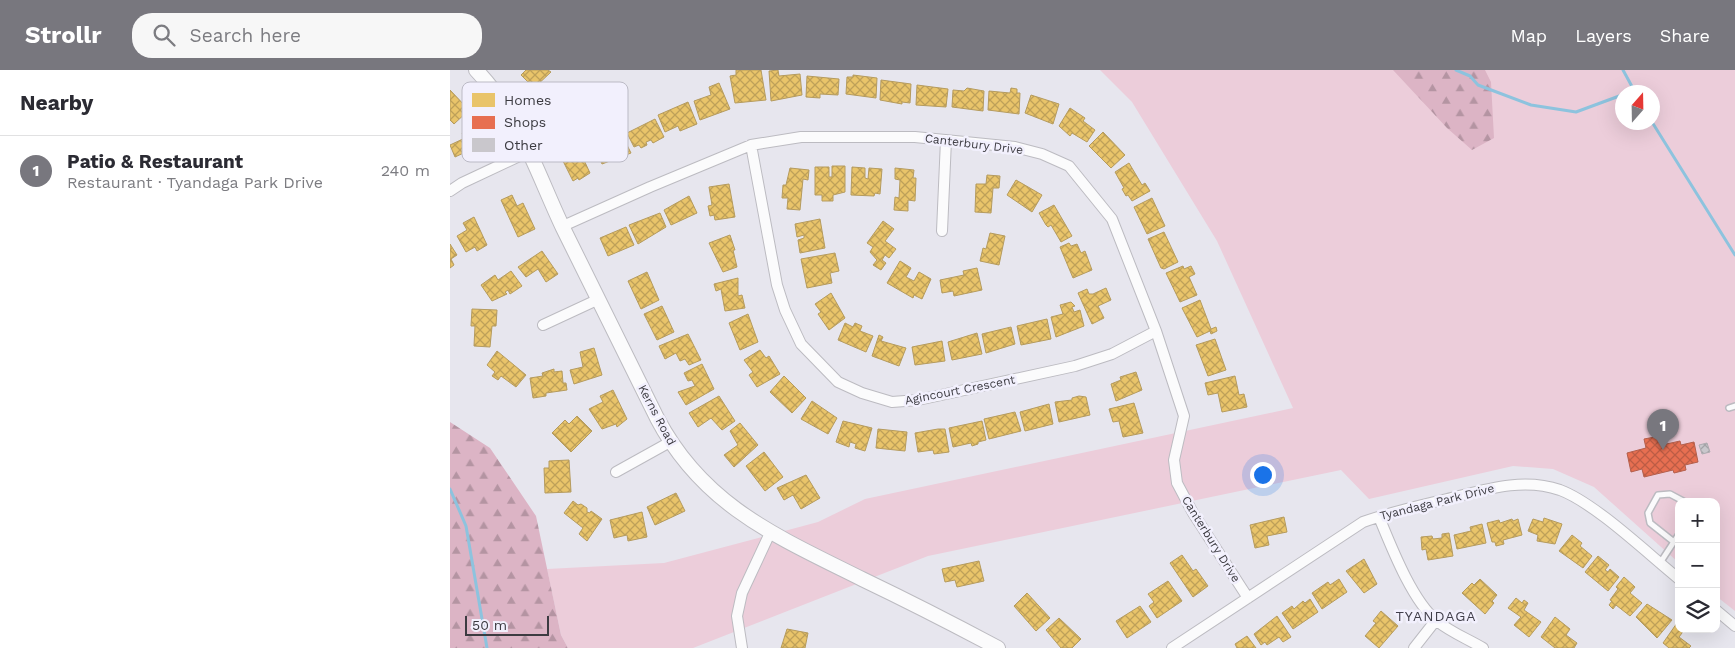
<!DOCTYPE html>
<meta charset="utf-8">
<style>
:root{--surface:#fff;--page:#f7f7f7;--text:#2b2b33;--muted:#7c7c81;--line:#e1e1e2;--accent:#78777e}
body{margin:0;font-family:"Work Sans",sans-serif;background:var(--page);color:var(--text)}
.controls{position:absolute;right:15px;bottom:15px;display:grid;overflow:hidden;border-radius:10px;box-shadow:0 5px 20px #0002}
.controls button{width:45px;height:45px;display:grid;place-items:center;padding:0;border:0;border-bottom:1px solid var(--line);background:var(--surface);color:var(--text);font:25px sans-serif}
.compass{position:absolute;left:1165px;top:15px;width:45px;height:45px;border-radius:50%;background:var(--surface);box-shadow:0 5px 20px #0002;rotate:20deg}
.scale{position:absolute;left:15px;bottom:12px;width:84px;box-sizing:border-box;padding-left:5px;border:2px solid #3c3b41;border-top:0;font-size:14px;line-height:18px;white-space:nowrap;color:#3c3b41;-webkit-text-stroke:4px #f2f0fd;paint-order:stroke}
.you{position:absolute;left:812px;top:404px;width:18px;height:18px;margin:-12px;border:4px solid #fff;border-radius:50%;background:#1a73e8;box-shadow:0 0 0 8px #1a73e833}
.badge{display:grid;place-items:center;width:32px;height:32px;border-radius:50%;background:var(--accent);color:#fff;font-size:16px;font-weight:700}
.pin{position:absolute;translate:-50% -41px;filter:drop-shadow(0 1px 2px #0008)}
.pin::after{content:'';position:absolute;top:26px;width:18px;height:15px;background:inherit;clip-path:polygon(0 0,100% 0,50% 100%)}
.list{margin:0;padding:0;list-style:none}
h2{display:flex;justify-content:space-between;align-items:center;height:65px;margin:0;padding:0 20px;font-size:21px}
h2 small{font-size:16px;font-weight:400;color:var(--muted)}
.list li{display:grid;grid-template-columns:32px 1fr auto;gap:15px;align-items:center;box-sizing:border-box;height:70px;padding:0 20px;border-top:1px solid var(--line)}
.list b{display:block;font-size:19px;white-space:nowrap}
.list p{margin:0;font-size:16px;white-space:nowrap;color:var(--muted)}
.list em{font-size:16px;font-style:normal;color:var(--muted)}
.icon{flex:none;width:28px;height:28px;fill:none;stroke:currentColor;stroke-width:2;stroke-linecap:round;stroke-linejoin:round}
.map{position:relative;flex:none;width:1285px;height:578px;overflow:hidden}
header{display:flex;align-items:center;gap:30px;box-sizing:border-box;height:70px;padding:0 25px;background:var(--accent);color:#fff}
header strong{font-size:24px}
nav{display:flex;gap:28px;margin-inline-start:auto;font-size:18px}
.search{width:350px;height:45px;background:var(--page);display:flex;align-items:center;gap:12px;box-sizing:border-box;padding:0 18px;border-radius:20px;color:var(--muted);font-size:19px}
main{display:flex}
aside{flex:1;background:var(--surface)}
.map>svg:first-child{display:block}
.green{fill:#eccdda;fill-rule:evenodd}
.forest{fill:url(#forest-firs)}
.homes{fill:url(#homes-cross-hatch);stroke:#b59b5e}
.shops{fill:url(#shops-cross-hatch);stroke:#b45f4c}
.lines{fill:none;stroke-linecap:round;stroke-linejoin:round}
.stream{stroke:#8dc3de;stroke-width:3}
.building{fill:url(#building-cross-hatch);stroke:#adabb0}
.service-casing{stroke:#bcbbc1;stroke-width:8}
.minor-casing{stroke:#bcbbc1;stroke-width:12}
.tertiary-casing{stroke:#bcbbc1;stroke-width:16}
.service{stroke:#fbfbfc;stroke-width:5}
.minor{stroke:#fbfbfc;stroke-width:10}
.tertiary{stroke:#fbfbfc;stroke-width:14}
.labels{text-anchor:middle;stroke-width:5;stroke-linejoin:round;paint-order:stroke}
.street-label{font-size:12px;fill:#3c3b41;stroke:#f2f0fd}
.neighbourhood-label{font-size:14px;letter-spacing:1px;fill:#403e4a;stroke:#f2f0fd}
.key{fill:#f2f0fd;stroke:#bbbac5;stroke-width:1}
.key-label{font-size:14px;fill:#3c3b41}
</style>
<header>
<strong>Strollr</strong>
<div class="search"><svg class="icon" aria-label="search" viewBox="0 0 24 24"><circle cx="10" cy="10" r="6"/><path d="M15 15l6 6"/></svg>Search here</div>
<nav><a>Map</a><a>Layers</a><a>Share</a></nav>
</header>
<main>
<aside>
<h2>Nearby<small></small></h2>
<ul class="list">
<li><span class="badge">1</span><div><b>Patio &amp; Restaurant</b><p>Restaurant · Tyandaga Park Drive</p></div><em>240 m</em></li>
</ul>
</aside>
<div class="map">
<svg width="1285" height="578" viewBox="0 0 1285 578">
<defs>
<pattern id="forest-firs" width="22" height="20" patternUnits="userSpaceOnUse" patternTransform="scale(1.25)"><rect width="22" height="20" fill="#dcb4c5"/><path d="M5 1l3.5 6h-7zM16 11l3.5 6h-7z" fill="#b494a2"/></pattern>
<pattern id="homes-cross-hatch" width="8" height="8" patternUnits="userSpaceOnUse" patternTransform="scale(1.25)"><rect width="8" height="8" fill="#e9c46a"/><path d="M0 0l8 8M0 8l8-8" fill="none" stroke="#bea059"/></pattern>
<pattern id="shops-cross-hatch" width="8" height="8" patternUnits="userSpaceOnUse" patternTransform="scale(1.25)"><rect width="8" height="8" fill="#e76f51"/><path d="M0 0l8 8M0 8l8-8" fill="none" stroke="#bc5c45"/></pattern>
<pattern id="building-cross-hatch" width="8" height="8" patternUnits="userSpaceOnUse" patternTransform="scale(1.25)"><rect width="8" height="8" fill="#c9c7cc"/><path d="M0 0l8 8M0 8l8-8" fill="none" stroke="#a4a3a7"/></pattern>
</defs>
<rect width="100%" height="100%" fill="#e7e6ee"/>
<!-- green -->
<path class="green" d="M650 0H1285V541L1266 526V432H1229V493L1144 417 1103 399 1063 396 919 429 891 400 478 486 243 578H118L111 565 97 499 214 493 368 452 415 429 843 338 767 171 682 32ZM1172 22H1202V52H1172Z"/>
<!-- forest -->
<path class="forest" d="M943 0H1035L1041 12 1044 68 1022 80 997 58Z
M0 352 40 378 86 446 111 565 118 578H0Z"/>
<!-- homes -->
<path class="homes" d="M76 0H98L101 2 84 18 71 5Z
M286 0H311L316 30 285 33 280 6 286 5Z
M328 0 329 6 350 4 352 25 321 31 319 1Z
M403 5 427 8 426 28 396 24 397 7H403Z
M357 6 389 9 388 25 370 24V28L356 27Z
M431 10 461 14 460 33 452 32V34L430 30Z
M269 13 280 39 250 50 244 31 261 25 259 17Z
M467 15 498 19 496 37 466 35Z
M517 18 534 21 533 41 502 37 503 20 514 21Z
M561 18 567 19V23H570L569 44 538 40 539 21 560 23Z
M0 20 19 40 4 54 0 50Z
M581 25 609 34 603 54 575 43Z
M238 32 247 54 230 61 228 56 215 62 208 45Z
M620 38 635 48 633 51 645 60 637 72 622 63 620 66 609 56Z
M205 49 214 67 203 73 201 70 196 72 197 75 191 78 189 75 184 77 177 63Z
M27 55 35 73 5 87 0 75 15 68 12 63Z
M653 62 675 85 661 98 639 76Z
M172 65 181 83 152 94 146 81 158 75 157 72Z
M120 75 127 91 133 88 140 103 129 110 128 108 123 111 108 81Z
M679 93 692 115 695 113 700 121 682 131 678 125 676 126 672 119 674 118 665 102Z
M382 96H395V122L383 125V131H372V125H365V97H379V107H382Z
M402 97 415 98V108L418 109 419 98 432 99 430 124 425 123 424 126 401 125Z
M340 98 359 100 358 110 353 109 350 140 337 139 338 128H332L333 115H336Z
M445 98 464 100 463 108H466L465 131 458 130V141L444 140 445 127 449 128 450 110 445 109Z
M537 105 550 106 549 118H543L541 143 525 142 526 114H536Z
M566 110 592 125 582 142 557 125Z
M279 114 285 147 265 150 264 145 260 146 258 136 262 135 259 117Z
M62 125 67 136 73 133 85 159 68 167 51 130Z
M239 126 247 143 221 155 214 140Z
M702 128 715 156 697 164 684 137Z
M604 135 622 166 611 172 601 155 598 157 596 155 589 143Z
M210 143 216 157 188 174 179 155Z
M24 147 37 175 27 181 25 177 16 182 7 166 17 160 13 153Z
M370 149 375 178 350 183 348 170 354 168V165L347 167 345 154Z
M433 151 444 159 435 171 446 179 439 188 435 185 432 190 436 193 431 200 423 195 427 190 420 182 423 177 417 173Z
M176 157 184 175 158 186 150 168Z
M714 162 728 192 714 199 711 198 698 169Z
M540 163 555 166 549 195 530 191 533 178 536 179Z
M280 165 285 180H283L287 197 273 202 259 173Z
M619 173 621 176 627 174 631 183 635 181 642 200 623 208 610 177Z
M0 174 7 185 1 189 4 195 0 198Z
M92 181 108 204 96 212 88 199 76 207 68 197Z
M385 183 389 201 380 203 382 213 357 218 351 189Z
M450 191 461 198 456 207 464 211 469 202 481 209 472 229 464 225 463 228 437 213Z
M733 196 734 199 741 196 745 204 739 207 747 225 730 232 716 203Z
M527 198 532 220 504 226 503 221 492 223 490 210 514 205 513 201Z
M61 201 72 216 60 224 58 220 55 222 57 224 42 231 31 215 45 205 48 210Z
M197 202 209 230 191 239 178 211Z
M288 208V226L292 225 295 238 275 241 271 219 266 221 264 214Z
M656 218 661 230 648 236 654 248 642 254 628 223 637 219 639 224H643Z
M381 223 395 248 379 260 368 244 371 242 365 234Z
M750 230 761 259 766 257 767 261 761 264 760 261 747 267 732 238Z
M621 232 625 236 622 237 624 242 630 240 634 256 606 267 601 247 613 244 610 235Z
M212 236 224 262 207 270 194 244Z
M22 239 47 240 46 256H42L40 277 24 276 25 256H21Z
M298 244 308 272 290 280 279 253Z
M597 249 601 269 571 275 567 256Z
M395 253 403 257 405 253 412 256 410 261 423 266 416 282 388 270Z
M561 257 565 274 536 283 532 264Z
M527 263 532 284 502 290 498 272Z
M238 264 251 290 239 295 235 289 230 291 226 283 215 289 209 276Z
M429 265 433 267 431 271 456 278 449 296 422 286Z
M765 269 776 300 758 306 746 275Z
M492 271 495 291 465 295 462 277Z
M144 278 152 305 124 314 120 300 133 297 130 282Z
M310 280 316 288 319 286 330 304 307 317 299 305 303 302 294 290Z
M47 281 76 305 66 317 51 306 48 310 42 306 45 302 37 295Z
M252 294 264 319 236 335 228 322 245 316 242 310 238 311 234 303Z
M104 299V302L112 301 113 313H116L117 320 96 323V326L83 328 80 308 93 306 92 303Z
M686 302 692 320 666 331 661 314 671 310 670 307Z
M334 306 356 328 342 343 320 322Z
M785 306 789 325 794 324 797 337 772 342 768 323 758 325 755 313Z
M163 320 177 349 167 357 166 354 152 359 139 339 153 332 150 326Z
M269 326 285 351 272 360 261 348 248 357 239 343Z
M629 326 636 327 640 345 609 352 605 332 622 330V328Z
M362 331 387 348 378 364 351 349Z
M684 333 693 363 673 367 669 351 663 352 659 339Z
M599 334 603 354 575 361 570 342Z
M565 342 571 361 539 369 534 349Z
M127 346 142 361 121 382 102 363 115 350 119 354Z
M393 351 422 358 415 381 405 378 406 374 400 372 399 377 386 372Z
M532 351 536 370 528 372V374L522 376 521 373 503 377 499 358Z
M290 353 308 375 284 397 274 385 288 375 280 361Z
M428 359 457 362 455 381 426 378Z
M488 359H495L499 382 484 384 483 380 468 382 465 363Z
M314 382 333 407 315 421 296 396Z
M119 390 121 422 95 423 94 398H99V391Z
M356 405 370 428 351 439 343 425 334 430 327 418Z
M226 423 235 441 205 455 197 437Z
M123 431 128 435 131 434 137 438V442L140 443 141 441 152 449 137 471 129 464 133 458 114 443Z
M192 442 197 467 178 471 177 465 164 468 160 450Z
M834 447 837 462 817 466 819 475 805 478 800 455Z
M1094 448 1112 454 1105 474 1087 471 1088 465 1078 461 1083 449 1093 452Z
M1062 449 1063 451 1068 449 1072 465 1053 470 1054 474 1046 476 1045 472H1042L1037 453 1049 450 1050 453Z
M1032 454 1036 473 1007 479 1004 465 1021 461 1020 457Z
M999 463 1003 486 978 490 976 479 972 480 971 467 982 466 983 469 992 468V464Z
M1122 465 1132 473 1130 476 1142 486 1133 498 1109 481Z
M732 485 743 501 746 499 758 516 743 527 720 493Z
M1148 486 1159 495 1155 500 1158 502 1160 499 1169 507 1158 521 1135 502Z
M914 489 927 514 914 523 896 501Z
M529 491 534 511 507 517 505 510 495 512 492 499Z
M1174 507 1185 517 1180 523 1192 533 1180 546 1166 535 1163 539 1159 535 1162 531 1160 530 1168 519 1166 517Z
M889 509 897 522 872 539 862 523 878 512 880 515Z
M1030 509 1047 525 1042 531 1044 533 1035 544 1012 523 1022 513 1024 515Z
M718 511 732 531 707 548 699 536 704 532 698 524Z
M577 523 600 548 586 561 564 536Z
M1066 528 1072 533 1074 530 1078 533 1074 540 1091 552 1079 567 1064 555 1071 547 1058 538Z
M860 529 868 542 843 559 832 543 842 536 844 539 853 531 855 533Z
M1197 534 1222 550 1207 568 1186 547Z
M690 536 701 552 677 568 666 551Z
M931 541 948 556 929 578 915 566 926 553 923 551Z
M827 546 841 567 833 572 829 567 817 575 815 572 811 575 804 564Z
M1105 547 1120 559 1116 565 1127 573 1124 578H1105L1091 567Z
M609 548 631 569 622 578H611L596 560Z
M1227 553 1229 559H1235L1229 567 1241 576 1239 578H1219L1213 573Z
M337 559 358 563 355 578H331Z
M797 566 806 578H787L785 574Z"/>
<!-- shops -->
<path class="shops" d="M1210 366 1212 375 1230 371 1231 375 1244 372 1248 392 1235 395 1236 400 1224 403 1223 400 1194 407 1192 399 1181 402 1177 383 1196 378 1194 369Z"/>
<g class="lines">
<!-- stream -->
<path class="stream" d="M1006 0 1020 6 1028 15 1081 35 1126 42 1172 25
M1173 0 1185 22
M1178 22 1184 20
M1202 52 1285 185
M0 419 16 456 37 578"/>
</g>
<!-- building -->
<path class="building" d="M1257 373 1260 382 1252 384 1249 375Z"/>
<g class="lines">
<!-- service casing -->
<g class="service-casing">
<path id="service" d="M1279 338 1285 336
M1224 472 1200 453 1198 443 1208 425 1220 424 1235 432
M1210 493 1229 464"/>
</g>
<!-- minor casing -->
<g class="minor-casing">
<path id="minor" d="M301 75 327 215 335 240 351 274 388 312 412 323 442 332 468 330 625 296 662 284 706 261
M0 121 12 113 78 82
M113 156 200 117 301 75 351 67H465L565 77 592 84 619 96 662 149 706 261 734 346 724 390 727 413 743 443 798 528
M492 161 496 70
M93 255 149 229
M166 402 220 372
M929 447C941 476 962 531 987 551 1000 562 1018 569 1033 578
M1266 540 1285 556
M292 578 287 546 292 523 320 463
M722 578 913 452C941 442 969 436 997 429 1034 420 1072 407 1110 420 1145 433 1198 484 1229 509
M964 578 986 550"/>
</g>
<!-- tertiary casing -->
<g class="tertiary-casing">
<path id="tertiary" d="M26 0C69 44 87 103 113 158 144 221 176 284 207 348 253 436 328 467 412 509 458 531 503 554 548 578"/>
</g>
<!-- service -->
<use href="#service" class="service"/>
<!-- minor -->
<use href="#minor" class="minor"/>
<!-- tertiary -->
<use href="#tertiary" class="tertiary"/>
</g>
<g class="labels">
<!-- street labels -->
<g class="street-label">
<text transform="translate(524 74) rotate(7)" y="4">Canterbury Drive</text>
<text transform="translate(510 320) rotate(-11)" y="4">Agincourt Crescent</text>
<text transform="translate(207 345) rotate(62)" y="4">Kerns Road</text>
<text transform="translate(987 432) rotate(-14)" y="4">Tyandaga Park Drive</text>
<text transform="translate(761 469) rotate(58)" y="4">Canterbury Drive</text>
</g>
<!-- neighbourhood labels -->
<g class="neighbourhood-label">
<text x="986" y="551">TYANDAGA</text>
</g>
</g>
<!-- legend -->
<rect x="12" y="12" width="166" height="80" rx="8" class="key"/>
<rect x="22" y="23" width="23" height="14" fill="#e9c46a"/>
<rect x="22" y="46" width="23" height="13" fill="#e76f51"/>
<rect x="22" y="68" width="23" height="14" fill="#c9c7cc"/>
<g class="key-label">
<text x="54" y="35">Homes</text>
<text x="54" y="57">Shops</text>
<text x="54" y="80">Other</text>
</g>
</svg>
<div class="controls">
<button>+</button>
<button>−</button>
<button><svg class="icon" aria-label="layers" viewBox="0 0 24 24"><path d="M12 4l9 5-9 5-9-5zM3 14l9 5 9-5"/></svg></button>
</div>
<svg class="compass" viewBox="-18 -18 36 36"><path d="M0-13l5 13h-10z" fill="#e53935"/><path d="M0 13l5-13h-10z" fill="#7c7c81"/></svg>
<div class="scale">50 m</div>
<div class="you"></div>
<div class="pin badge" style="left:1213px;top:380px">1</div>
</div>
</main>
